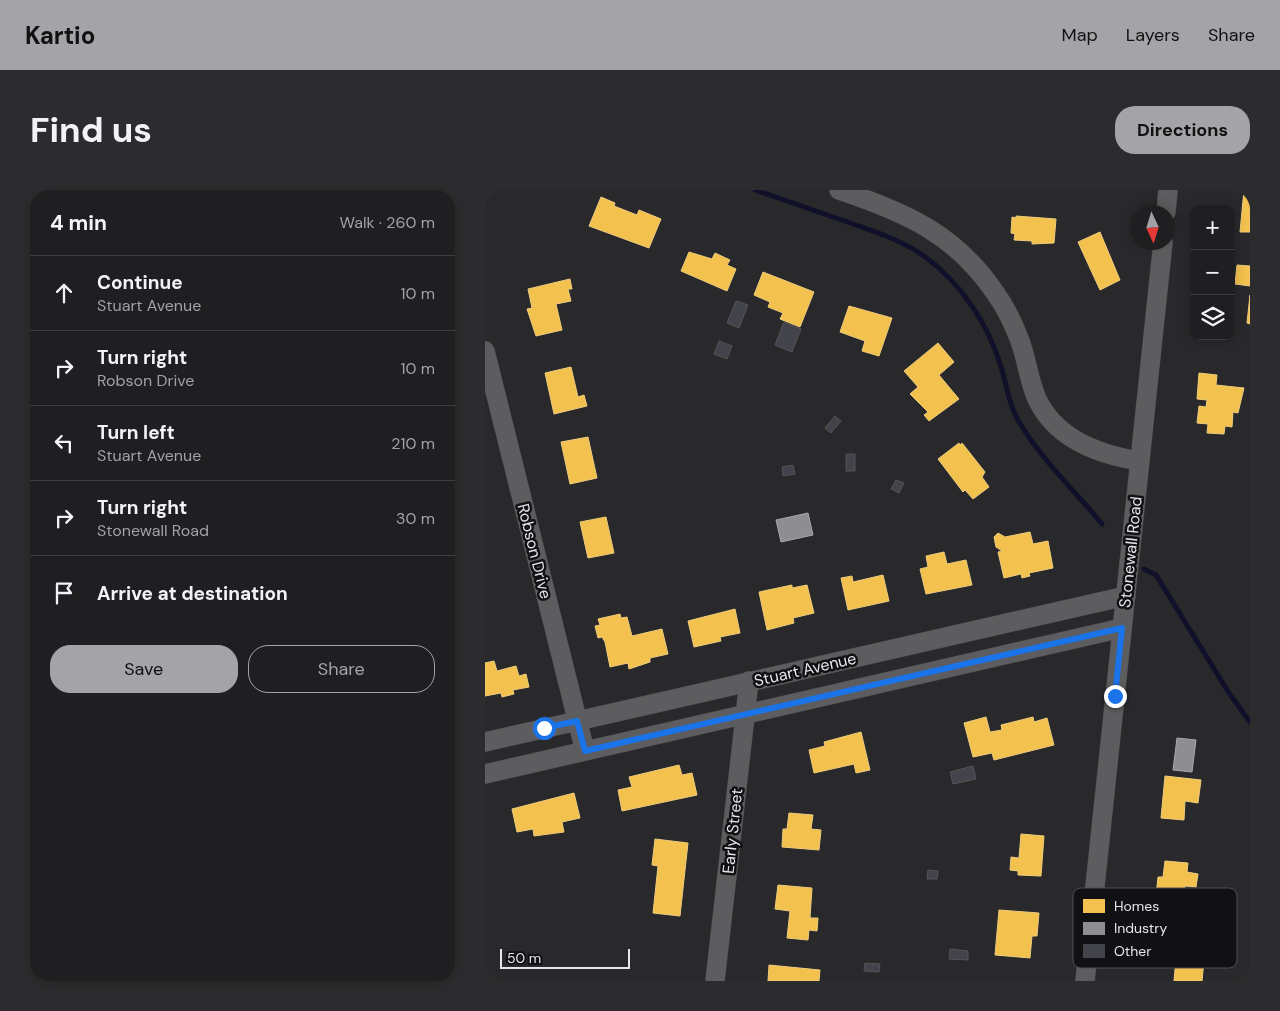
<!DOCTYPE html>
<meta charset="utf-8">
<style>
:root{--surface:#1f1f21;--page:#2c2c2e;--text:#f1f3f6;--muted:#a1a2a5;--line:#3c3d3f;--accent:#a4a4a8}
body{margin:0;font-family:"DM Sans",sans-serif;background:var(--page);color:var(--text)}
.controls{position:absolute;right:15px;top:15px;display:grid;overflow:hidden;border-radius:10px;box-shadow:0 2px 12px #0003}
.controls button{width:45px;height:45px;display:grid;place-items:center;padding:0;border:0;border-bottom:1px solid var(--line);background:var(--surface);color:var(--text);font:25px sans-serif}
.compass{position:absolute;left:645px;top:15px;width:45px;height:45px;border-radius:50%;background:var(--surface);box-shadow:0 2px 12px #0003;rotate:176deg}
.scale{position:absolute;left:15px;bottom:12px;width:130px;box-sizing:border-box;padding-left:5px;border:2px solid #e6e7ea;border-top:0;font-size:14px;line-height:18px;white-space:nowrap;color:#e6e7ea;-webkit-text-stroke:4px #111113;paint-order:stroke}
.stop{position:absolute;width:15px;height:15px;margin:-11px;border:4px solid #1a73e8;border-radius:50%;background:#fff}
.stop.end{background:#1a73e8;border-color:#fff;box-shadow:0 1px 5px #0008}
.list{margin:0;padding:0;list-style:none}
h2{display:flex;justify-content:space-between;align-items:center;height:65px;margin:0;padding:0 20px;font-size:21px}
h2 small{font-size:16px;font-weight:400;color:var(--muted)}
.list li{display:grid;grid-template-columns:32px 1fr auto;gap:15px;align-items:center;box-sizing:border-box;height:75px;padding:0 20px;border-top:1px solid var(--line)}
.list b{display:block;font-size:19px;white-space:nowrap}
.list p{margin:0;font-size:16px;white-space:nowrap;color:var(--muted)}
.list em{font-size:16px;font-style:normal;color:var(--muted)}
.actions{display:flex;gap:10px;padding:15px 20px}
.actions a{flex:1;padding:11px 0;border:1px solid var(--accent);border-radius:20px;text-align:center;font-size:18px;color:var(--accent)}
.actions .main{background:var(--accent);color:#111}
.icon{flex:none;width:28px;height:28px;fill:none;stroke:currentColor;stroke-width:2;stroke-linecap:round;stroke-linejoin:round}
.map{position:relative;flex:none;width:765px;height:791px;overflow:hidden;border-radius:20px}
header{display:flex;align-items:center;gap:30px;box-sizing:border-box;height:70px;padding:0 25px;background:var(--accent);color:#111}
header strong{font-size:24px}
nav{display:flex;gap:28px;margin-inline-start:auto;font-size:18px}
.intro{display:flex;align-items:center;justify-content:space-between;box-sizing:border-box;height:120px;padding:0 30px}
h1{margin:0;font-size:35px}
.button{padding:12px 22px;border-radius:20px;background:var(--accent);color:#111;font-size:18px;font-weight:700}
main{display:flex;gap:30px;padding:0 30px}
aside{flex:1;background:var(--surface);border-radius:20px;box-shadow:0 2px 12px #0003}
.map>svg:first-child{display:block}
.homes{fill:#f2c14e;stroke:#eecc7d}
.industry{fill:#8d8d92;stroke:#a8a8ac}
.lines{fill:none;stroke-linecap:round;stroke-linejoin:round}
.stream{stroke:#10102a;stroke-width:5}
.building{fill:#43434b;stroke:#545456}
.minor-casing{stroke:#444547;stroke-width:20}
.minor{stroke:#5d5d5f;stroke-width:19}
.route{stroke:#1a73e8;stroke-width:6}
.labels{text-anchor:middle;stroke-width:5;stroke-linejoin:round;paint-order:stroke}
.street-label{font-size:16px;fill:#e6e7ea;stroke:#111113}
.key{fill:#111113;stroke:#515154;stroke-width:1}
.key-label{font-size:14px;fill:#e6e7ea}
</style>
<header>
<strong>Kartio</strong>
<nav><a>Map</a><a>Layers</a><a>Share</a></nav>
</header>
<div class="intro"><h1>Find us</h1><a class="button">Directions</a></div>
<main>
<aside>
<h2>4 min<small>Walk · 260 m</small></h2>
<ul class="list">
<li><svg class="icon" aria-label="ahead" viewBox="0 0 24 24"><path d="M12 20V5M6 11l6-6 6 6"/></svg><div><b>Continue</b><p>Stuart Avenue</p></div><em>10 m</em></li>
<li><svg class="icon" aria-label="right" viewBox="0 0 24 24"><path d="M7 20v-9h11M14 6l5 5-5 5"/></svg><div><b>Turn right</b><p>Robson Drive</p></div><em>10 m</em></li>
<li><svg class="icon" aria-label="left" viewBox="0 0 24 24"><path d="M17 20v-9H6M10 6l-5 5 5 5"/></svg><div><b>Turn left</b><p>Stuart Avenue</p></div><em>210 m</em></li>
<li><svg class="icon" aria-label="right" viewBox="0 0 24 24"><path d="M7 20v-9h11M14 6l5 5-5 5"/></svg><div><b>Turn right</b><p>Stonewall Road</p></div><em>30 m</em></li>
<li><svg class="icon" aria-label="arrive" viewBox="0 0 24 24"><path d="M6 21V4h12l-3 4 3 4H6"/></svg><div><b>Arrive at destination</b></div></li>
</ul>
<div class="actions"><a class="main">Save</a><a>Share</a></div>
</aside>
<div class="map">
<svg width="765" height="791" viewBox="0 0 765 791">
<rect width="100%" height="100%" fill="#29292c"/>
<!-- homes -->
<path class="homes" d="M759 0H765V42H755Z
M116 7 130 13 129 16 152 25 154 20 176 29 164 58 104 36Z
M531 26 571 29 569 53 547 54V51L529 50 530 44 526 43 527 27 531 28Z
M615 42 635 90 615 100 593 52Z
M204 62 227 69 230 63 245 70 242 75 251 79 242 101 196 81Z
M752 75 765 76V96L750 94Z
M278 82 329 102 315 137 295 129 298 123 283 117 285 112 269 105Z
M85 89 87 99H83L86 111 71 114 77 140 51 146 42 119 47 118 43 99Z
M765 105V134L762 133Z
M364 116 407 128 394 166 377 161 380 151 355 142Z
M453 153 469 172 454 185 474 209 444 231 439 225 443 222 425 204 433 197 419 181Z
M86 177 93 207 99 205 102 216 69 224 60 183Z
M714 183 732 185 731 195 759 198 753 223 748 222 747 237 740 236 739 244 722 243 723 234 712 233 714 216 721 217 722 210 712 209Z
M103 247 112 288 85 294 76 252Z
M474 253 475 255 477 253 500 282 497 287 504 297 488 309 480 300 478 302 453 269Z
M121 327 129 363 103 368 95 332Z
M545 342 548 354 563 351 568 378 544 383 545 386 537 388 536 384 519 388 513 362 517 361 511 357 509 347 513 343 520 347Z
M459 362 462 374 481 370 487 395 441 404 435 379 443 377 441 366Z
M398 385 404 411 363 420 356 388 367 386 368 392Z
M307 395V398L322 395 329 423 308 428 309 433 282 440 274 402Z
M250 419 255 443 235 447 236 451 209 457 203 431Z
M135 424 136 428 142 427 147 446 177 439 183 464 165 468V472L144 479 143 473 125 477 120 452 117 447 113 448 110 436 115 435 113 429Z
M9 471 12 481 31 476 34 486 41 484 44 497 28 500 29 504 17 507 16 503 0 506V473Z
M501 527 505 542 517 540 516 535 548 527 549 532 562 528 569 555 509 570 507 563 488 567 479 533Z
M376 542 385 580 371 583 369 574 329 583 324 560 340 556 339 552Z
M194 575 197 585 207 583 212 605 137 621 133 600 147 597 144 587Z
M680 586 716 590 713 613 700 611 699 630 676 628Z
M89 603 95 628 77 632 79 642 49 646 48 639 32 642 27 619Z
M304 623 328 625 326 639 336 640 334 660 297 657 298 639H302Z
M536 644 559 646 556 686 533 685V681L525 680 526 667 534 668Z
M170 649 203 653 195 726 168 723 173 676 167 675Z
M680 671 703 673 702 682 713 684 711 697 700 696 699 707 693 706 691 727 669 724 673 687H678Z
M293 695 327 698 325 728H333L332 741 324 740 323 750 302 748 305 721 290 719Z
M514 720 554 723 552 746H547L545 768 510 765Z
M692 757 720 760 717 791H689Z
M284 775 335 780 334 791H283Z"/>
<!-- industry -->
<path class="industry" d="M323 323 328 345 296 352 291 330Z
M692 548 711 550 707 582 688 580Z"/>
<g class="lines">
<!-- stream -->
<path class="stream" d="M270 0C300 10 330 21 360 31 387 41 415 49 439 66 477 94 504 135 517 180 522 197 524 215 533 230 555 268 589 300 617 334
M659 379 671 385 744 503 765 532"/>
</g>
<!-- building -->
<path class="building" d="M251 111 263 115 254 138 242 133Z
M299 132 316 139 307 162 290 155Z
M234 151 247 156 242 169 229 164Z
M350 226 356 231 346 243 340 238Z
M361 264H370V281H361Z
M308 275 310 284 298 286 297 277Z
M411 290 419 293 414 303 406 299Z
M488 576 491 589 468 594 465 582Z
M443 680 453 681 452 689H442Z
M465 759 483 761V770L464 769Z
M380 773 395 774 394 782 379 781Z"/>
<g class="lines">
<!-- minor casing -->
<g class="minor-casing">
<path id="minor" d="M354 0C420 22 471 44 511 104 521 118 529 135 535 151 542 170 544 191 552 209 571 249 615 265 655 271
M681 22 683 0
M0 161 100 561
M0 552 641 406
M0 584 637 438
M230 791 264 491
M600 791 678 52"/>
</g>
<!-- minor -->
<use href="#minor" class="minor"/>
</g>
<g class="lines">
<!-- route -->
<path class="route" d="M59 538 92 531 100 561 637 438 630 506"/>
</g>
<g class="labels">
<!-- street labels -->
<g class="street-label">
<text transform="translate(50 361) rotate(76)" y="6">Robson Drive</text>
<text transform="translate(645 362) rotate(-84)" y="6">Stonewall Road</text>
<text transform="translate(320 479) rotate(-13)" y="6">Stuart Avenue</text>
<text transform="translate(247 641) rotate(-84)" y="6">Early Street</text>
</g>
</g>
<!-- legend -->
<rect x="588" y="698" width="164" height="80" rx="8" class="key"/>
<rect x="598" y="709" width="22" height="14" fill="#f2c14e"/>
<rect x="598" y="732" width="22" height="13" fill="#8d8d92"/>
<rect x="598" y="754" width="22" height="14" fill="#43434b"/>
<g class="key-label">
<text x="629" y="721">Homes</text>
<text x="629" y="743">Industry</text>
<text x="629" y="766">Other</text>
</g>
</svg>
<div class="controls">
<button>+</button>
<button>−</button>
<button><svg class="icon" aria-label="layers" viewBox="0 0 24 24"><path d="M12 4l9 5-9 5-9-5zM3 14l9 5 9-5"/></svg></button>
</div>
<svg class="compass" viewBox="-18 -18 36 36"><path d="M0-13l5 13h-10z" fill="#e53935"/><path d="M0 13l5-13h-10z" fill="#a1a2a5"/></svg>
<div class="scale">50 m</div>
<div class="stop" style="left:59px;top:538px"></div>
<div class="stop end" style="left:630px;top:506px"></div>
</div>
</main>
